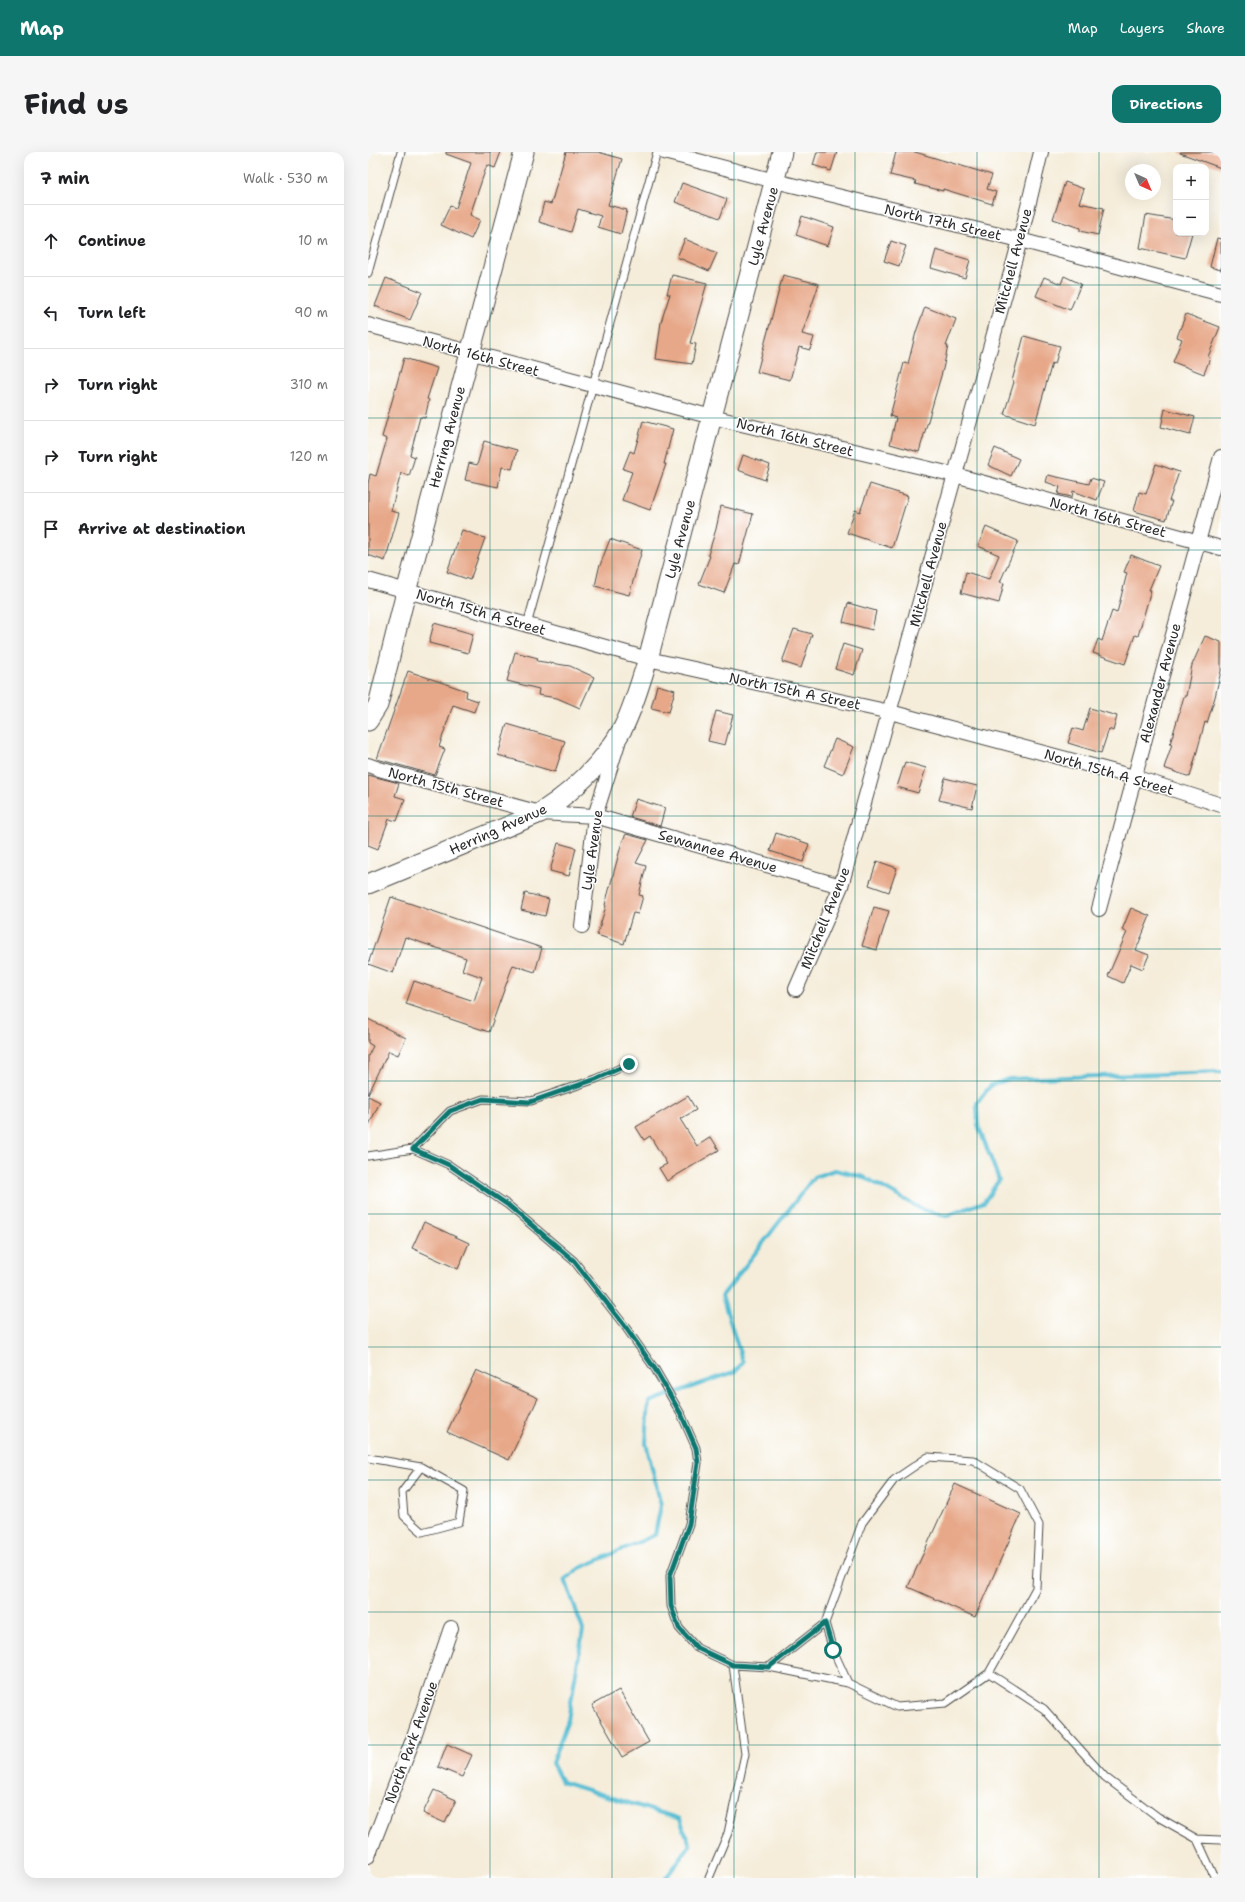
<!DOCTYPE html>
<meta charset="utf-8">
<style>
:root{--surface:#fff;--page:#f6f6f6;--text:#202124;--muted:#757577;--line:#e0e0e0;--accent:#0f766e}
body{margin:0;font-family:"Shantell Sans",sans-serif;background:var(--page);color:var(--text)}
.controls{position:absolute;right:12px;top:12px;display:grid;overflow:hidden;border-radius:8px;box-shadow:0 4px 16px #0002}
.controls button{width:36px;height:36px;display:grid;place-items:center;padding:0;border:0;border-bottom:1px solid var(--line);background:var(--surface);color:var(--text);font:20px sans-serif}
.compass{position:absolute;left:757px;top:12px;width:36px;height:36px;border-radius:50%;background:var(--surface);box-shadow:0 4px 16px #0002;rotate:136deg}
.stop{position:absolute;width:12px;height:12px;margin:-9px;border:3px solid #0f766e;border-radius:50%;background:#fff}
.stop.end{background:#0f766e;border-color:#fff;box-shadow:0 1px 4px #0008}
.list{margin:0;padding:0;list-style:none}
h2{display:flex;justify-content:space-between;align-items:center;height:52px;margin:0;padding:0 16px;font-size:17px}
h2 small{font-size:13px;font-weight:400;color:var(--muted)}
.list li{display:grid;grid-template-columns:26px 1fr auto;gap:12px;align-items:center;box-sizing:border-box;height:72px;padding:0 16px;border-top:1px solid var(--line)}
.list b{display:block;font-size:15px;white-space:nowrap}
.list em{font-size:13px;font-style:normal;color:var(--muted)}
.icon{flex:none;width:22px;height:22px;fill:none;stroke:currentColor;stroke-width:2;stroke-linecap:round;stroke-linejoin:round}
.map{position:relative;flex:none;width:853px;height:1726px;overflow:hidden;border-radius:12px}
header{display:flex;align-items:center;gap:24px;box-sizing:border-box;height:56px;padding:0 20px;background:var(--accent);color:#fff}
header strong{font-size:19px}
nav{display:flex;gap:22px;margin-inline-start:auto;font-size:14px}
.intro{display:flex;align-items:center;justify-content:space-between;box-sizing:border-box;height:96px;padding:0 24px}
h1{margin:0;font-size:28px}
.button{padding:10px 18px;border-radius:12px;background:var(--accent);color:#fff;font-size:14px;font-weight:700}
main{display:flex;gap:24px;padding:0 24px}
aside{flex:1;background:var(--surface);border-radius:12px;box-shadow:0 4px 16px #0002}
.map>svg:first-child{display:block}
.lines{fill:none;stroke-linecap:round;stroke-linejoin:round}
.stream{stroke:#57bed4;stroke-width:4}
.building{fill:#e7a889}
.lane-casing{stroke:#494845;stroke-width:9}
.street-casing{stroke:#494845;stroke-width:16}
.secondary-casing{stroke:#494845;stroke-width:21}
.lane{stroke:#fff;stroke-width:7}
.street{stroke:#fff;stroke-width:14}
.secondary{stroke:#fff;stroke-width:19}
.route{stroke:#0f766e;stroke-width:5}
.grid{fill:none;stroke:#0f766e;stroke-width:1;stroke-opacity:0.55}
.labels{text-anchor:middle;stroke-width:3;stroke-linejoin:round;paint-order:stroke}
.street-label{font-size:14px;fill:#2b2b2b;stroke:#fff}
</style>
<header>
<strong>Map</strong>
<nav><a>Map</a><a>Layers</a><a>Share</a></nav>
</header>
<div class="intro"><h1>Find us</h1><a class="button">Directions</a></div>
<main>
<aside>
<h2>7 min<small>Walk · 530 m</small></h2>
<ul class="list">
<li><svg class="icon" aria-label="ahead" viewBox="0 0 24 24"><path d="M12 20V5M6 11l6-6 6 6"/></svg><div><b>Continue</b></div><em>10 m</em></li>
<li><svg class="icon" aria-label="left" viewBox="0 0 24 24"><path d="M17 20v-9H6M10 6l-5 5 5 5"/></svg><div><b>Turn left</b></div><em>90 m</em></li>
<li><svg class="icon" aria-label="right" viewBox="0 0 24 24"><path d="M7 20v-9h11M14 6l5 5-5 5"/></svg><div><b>Turn right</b></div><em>310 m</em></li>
<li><svg class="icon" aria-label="right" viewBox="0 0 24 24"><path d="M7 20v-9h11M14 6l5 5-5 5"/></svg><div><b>Turn right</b></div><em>120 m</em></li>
<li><svg class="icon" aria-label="arrive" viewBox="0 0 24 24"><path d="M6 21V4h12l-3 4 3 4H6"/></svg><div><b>Arrive at destination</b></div></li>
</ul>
</aside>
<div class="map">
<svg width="853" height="1726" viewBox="0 0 853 1726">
<rect width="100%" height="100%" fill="#fff"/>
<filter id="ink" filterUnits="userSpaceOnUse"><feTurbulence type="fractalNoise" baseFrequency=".025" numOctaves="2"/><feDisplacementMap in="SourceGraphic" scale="8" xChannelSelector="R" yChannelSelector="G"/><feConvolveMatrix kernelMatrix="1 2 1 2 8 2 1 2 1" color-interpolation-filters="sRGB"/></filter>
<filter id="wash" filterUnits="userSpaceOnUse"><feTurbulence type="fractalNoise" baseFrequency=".012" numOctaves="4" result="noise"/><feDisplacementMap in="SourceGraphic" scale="16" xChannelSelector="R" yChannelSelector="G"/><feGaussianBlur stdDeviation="0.9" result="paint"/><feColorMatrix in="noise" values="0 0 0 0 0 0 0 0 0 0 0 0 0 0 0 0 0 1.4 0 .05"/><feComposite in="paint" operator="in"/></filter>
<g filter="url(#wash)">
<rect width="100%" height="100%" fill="#f5edda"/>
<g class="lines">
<!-- stream -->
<path class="stream" d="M298 1726 322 1693 312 1667 194 1630 184 1611 200 1568 215 1478 197 1427 212 1416 287 1383 293 1353 278 1291 281 1250 366 1220 375 1211 354 1144 446 1025 467 1018 496 1025 555 1058 578 1064 616 1050 631 1028 610 973 609 951 623 933 641 927 853 920"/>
</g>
<g id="blocks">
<!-- building -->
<path class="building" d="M78 0H133L127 16 119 13 102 63 112 68 103 87 73 73 82 54 88 56 103 11 78 2Z
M198 0H230L254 7 240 53 259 58 253 82 230 75 233 64 210 57 203 80 171 70 176 50 183 52Z
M449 0H469L463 19 445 13Z
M528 0H547L624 23 619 37 628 40 624 52 575 37V39L547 32 548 29 522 23Z
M812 0H853V16L812 1Z
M697 30 716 37 711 51 736 56 730 83 712 79V76L685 67Z
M314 31 359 47 352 66 307 50Z
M778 63 808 68V81H824L817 106 772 96Z
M434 64 466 75 460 94 428 83Z
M849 86 853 87V118L842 115Z
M317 87 349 101 341 119 309 105Z
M523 89 538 94 531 114 516 109Z
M568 98 602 108 597 126 563 116Z
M304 123 339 131 322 191 328 192 324 212 288 207 293 170 302 142H299Z
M415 123 451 132 434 182 446 185 442 198 431 195 422 228 389 220Z
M696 124 713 132 702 158 668 144 676 125 693 132Z
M18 126 54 140 42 168 7 154Z
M557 155 588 167 578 194H580L575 217 551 300 522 292 528 266 522 264 536 211 540 212 548 180Z
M818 162 852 175 840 205 842 206 836 222 805 210 814 187 809 185Z
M656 184 692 194 687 212 684 211 667 272 636 262 646 230 644 229Z
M36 206 69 216 59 247 61 248 57 266 52 265 42 303 47 305 41 324 33 321 23 359 31 361 17 409 0 403V332L2 322 8 324 19 287 14 285Z
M797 257 827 265 822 283 793 275Z
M275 269 305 277 296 312H298L282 358 254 348 264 320 255 317 262 299 266 301Z
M116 289 149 298 144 317 134 315 130 335 97 328 101 311 109 313Z
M627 296 651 307 643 324 620 313Z
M375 303 402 313 397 328 370 318Z
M788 312 811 320 801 349H804L798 368 766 359 771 340 778 342Z
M680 323 721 332 723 326 736 330 729 348 705 339 704 345 690 342 692 335 678 330Z
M502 332 540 344 524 396 479 381 487 358 492 360Z
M353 354 385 362 371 413 367 412 356 441 331 432 342 404 340 403 348 377Z
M618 375 650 389 632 430 636 431 631 451 593 441 598 420 621 427 631 403 610 394Z
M94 378 117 386 102 428 79 420Z
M242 387 274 398 261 443 227 434 231 416Z
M763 403 791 414 781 438H783L770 484 767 483 757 512 725 501 730 487 734 489 744 459 749 461 759 421 756 420Z
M480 451 508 459 504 478 475 470Z
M66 471 105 482 100 501 61 491Z
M426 477 444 482 433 516 414 510Z
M837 484 853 490V519L847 545 839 571 837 570 822 625 796 616 804 592H802L811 562 816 544H818L824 513Z
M475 492 494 498 486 523 467 517Z
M147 500 170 506 169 509 202 514 226 525 212 556 189 546 170 543 171 537 139 529Z
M40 519 99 539 98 545 110 549 106 560 85 553 71 595 77 597 67 623 9 607Z
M289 533 307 538 301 560 283 556Z
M722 556 749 564 745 579 741 577 733 601 700 591 705 576 715 579Z
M348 559 365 563 357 593 340 589Z
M139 572 197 589 187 620 130 603Z
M467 587 486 595 475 622 456 614Z
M537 610 558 616 550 641 529 635Z
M0 623 31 631 27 644 37 647 29 669 21 667 10 697 0 693Z
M577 626 609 634 604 656 571 648Z
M268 647 297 656 292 674 262 665Z
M408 681 441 692 435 710 402 699Z
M258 682 280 688 268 711 278 714 271 743 275 744 270 762 265 761 256 792 229 783 238 754 237 753 254 690Z
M190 691 208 696 201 724 182 719Z
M509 709 529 716 521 740 501 733Z
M157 741 181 747 177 764 153 758Z
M23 745 174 796 167 820 145 813 121 880 38 852 46 829 106 849 114 825 94 818 98 806 37 785 25 821 0 812Z
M506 755 521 759 509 798 494 794Z
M763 756 782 764 768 798 781 803 775 817 763 812 755 831 740 824 759 780 754 778Z
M0 867 38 886 30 903 21 899 0 943V904L5 894 0 891Z
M0 944 12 950 0 975Z
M320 944 328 958 312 967 329 994 343 985 351 998 299 1029 291 1016 299 1012 282 984 276 988 268 975Z
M56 1070 101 1091 90 1117 44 1096Z
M108 1218 170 1246 141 1308 79 1280Z
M587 1332 653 1362 607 1465 540 1435Z
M251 1538 281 1590 254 1605 224 1553Z
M79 1592 104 1603 94 1625 70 1615Z
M66 1638 88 1648 77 1671 55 1661Z"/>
</g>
</g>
<g filter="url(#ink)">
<use href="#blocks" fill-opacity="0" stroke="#494845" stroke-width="1"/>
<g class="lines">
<!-- lane casing -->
<g class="lane-casing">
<path id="lane" d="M0 121 33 0
M159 473 289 0
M45 997 82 959 115 947 163 949 228 927 261 912
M0 1004 45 997 81 1013 140 1053 206 1109 256 1173 287 1217 314 1264 328 1296 330 1311 321 1372 302 1424 303 1454 311 1476 329 1496 365 1513 401 1515 480 1531 529 1555 578 1551 621 1521 676 1557 737 1625 790 1665 829 1687 853 1688
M0 1306 53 1315 96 1339 91 1370 54 1380 36 1364 34 1340 53 1315
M401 1515 457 1471
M480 1531 465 1498 457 1471 494 1371 526 1328 560 1305 605 1308 652 1337 671 1373 668 1436 621 1521
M829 1687 847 1726
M341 1726 360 1681 377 1602 365 1513"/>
</g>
<!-- street casing -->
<g class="street-casing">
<path id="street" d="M296 0 407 29 652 88 853 142
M0 173 344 265 587 323 853 396
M0 428 280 507 522 560 766 625 853 653
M0 613 11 617 172 661 227 664 473 734
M731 757 853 305
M214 774 227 664 250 591
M428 837 473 734 652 88 673 0
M0 1704 46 1585 83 1476"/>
</g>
<!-- secondary casing -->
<g class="secondary-casing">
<path id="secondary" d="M0 569 10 553 38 440 156 0
M0 732 172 661C206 639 235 612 255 576 265 557 273 528 280 507L414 0"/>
</g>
<!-- lane -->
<use href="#lane" class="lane"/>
<!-- street -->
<use href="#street" class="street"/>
<!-- secondary -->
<use href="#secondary" class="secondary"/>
</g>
</g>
<g class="lines" filter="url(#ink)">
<!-- route -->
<path class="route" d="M261 912 228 927 162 950 115 947 82 959 45 997 81 1013 140 1053 206 1109 256 1173 287 1217 314 1264 328 1296 330 1311 321 1372 302 1424 303 1454 311 1476 329 1496 365 1513 401 1515 457 1471 465 1498"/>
</g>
<!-- grid -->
<path class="grid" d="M122 0V1726M244 0V1726M366 0V1726M487 0V1726M609 0V1726M731 0V1726M0 133H853M0 266H853M0 398H853M0 531H853M0 664H853M0 797H853M0 929H853M0 1062H853M0 1195H853M0 1328H853M0 1460H853M0 1593H853"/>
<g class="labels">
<!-- street labels -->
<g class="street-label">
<text transform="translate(575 70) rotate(13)" y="5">North 17th Street</text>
<text transform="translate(395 74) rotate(-75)" y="5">Lyle Avenue</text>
<text transform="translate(645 109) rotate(-75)" y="5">Mitchell Avenue</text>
<text transform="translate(113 204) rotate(15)" y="5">North 16th Street</text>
<text transform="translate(79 285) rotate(-75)" y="5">Herring Avenue</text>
<text transform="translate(427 285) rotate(14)" y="5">North 16th Street</text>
<text transform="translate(740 365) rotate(15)" y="5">North 16th Street</text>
<text transform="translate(312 387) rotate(-75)" y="5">Lyle Avenue</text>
<text transform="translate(560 422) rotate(-75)" y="5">Mitchell Avenue</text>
<text transform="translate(113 460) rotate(16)" y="5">North 15th A Street</text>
<text transform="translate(792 531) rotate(-75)" y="5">Alexander Avenue</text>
<text transform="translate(427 539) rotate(12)" y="5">North 15th A Street</text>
<text transform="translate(741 620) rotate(16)" y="5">North 15th A Street</text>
<text transform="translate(78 635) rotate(15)" y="5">North 15th Street</text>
<text transform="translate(130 677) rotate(-24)" y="5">Herring Avenue</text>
<text transform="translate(224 698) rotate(-82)" y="5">Lyle Avenue</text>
<text transform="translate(350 699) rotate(16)" y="5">Sewannee Avenue</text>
<text transform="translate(457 766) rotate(-68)" y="5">Mitchell Avenue</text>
<text transform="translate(43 1590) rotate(-70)" y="5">North Park Avenue</text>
</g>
</g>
</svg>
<div class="controls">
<button>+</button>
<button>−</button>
</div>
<svg class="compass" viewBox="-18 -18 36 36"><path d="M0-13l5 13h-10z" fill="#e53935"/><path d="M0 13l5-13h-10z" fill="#757577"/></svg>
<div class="stop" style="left:465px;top:1498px"></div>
<div class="stop end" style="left:261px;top:912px"></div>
</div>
</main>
